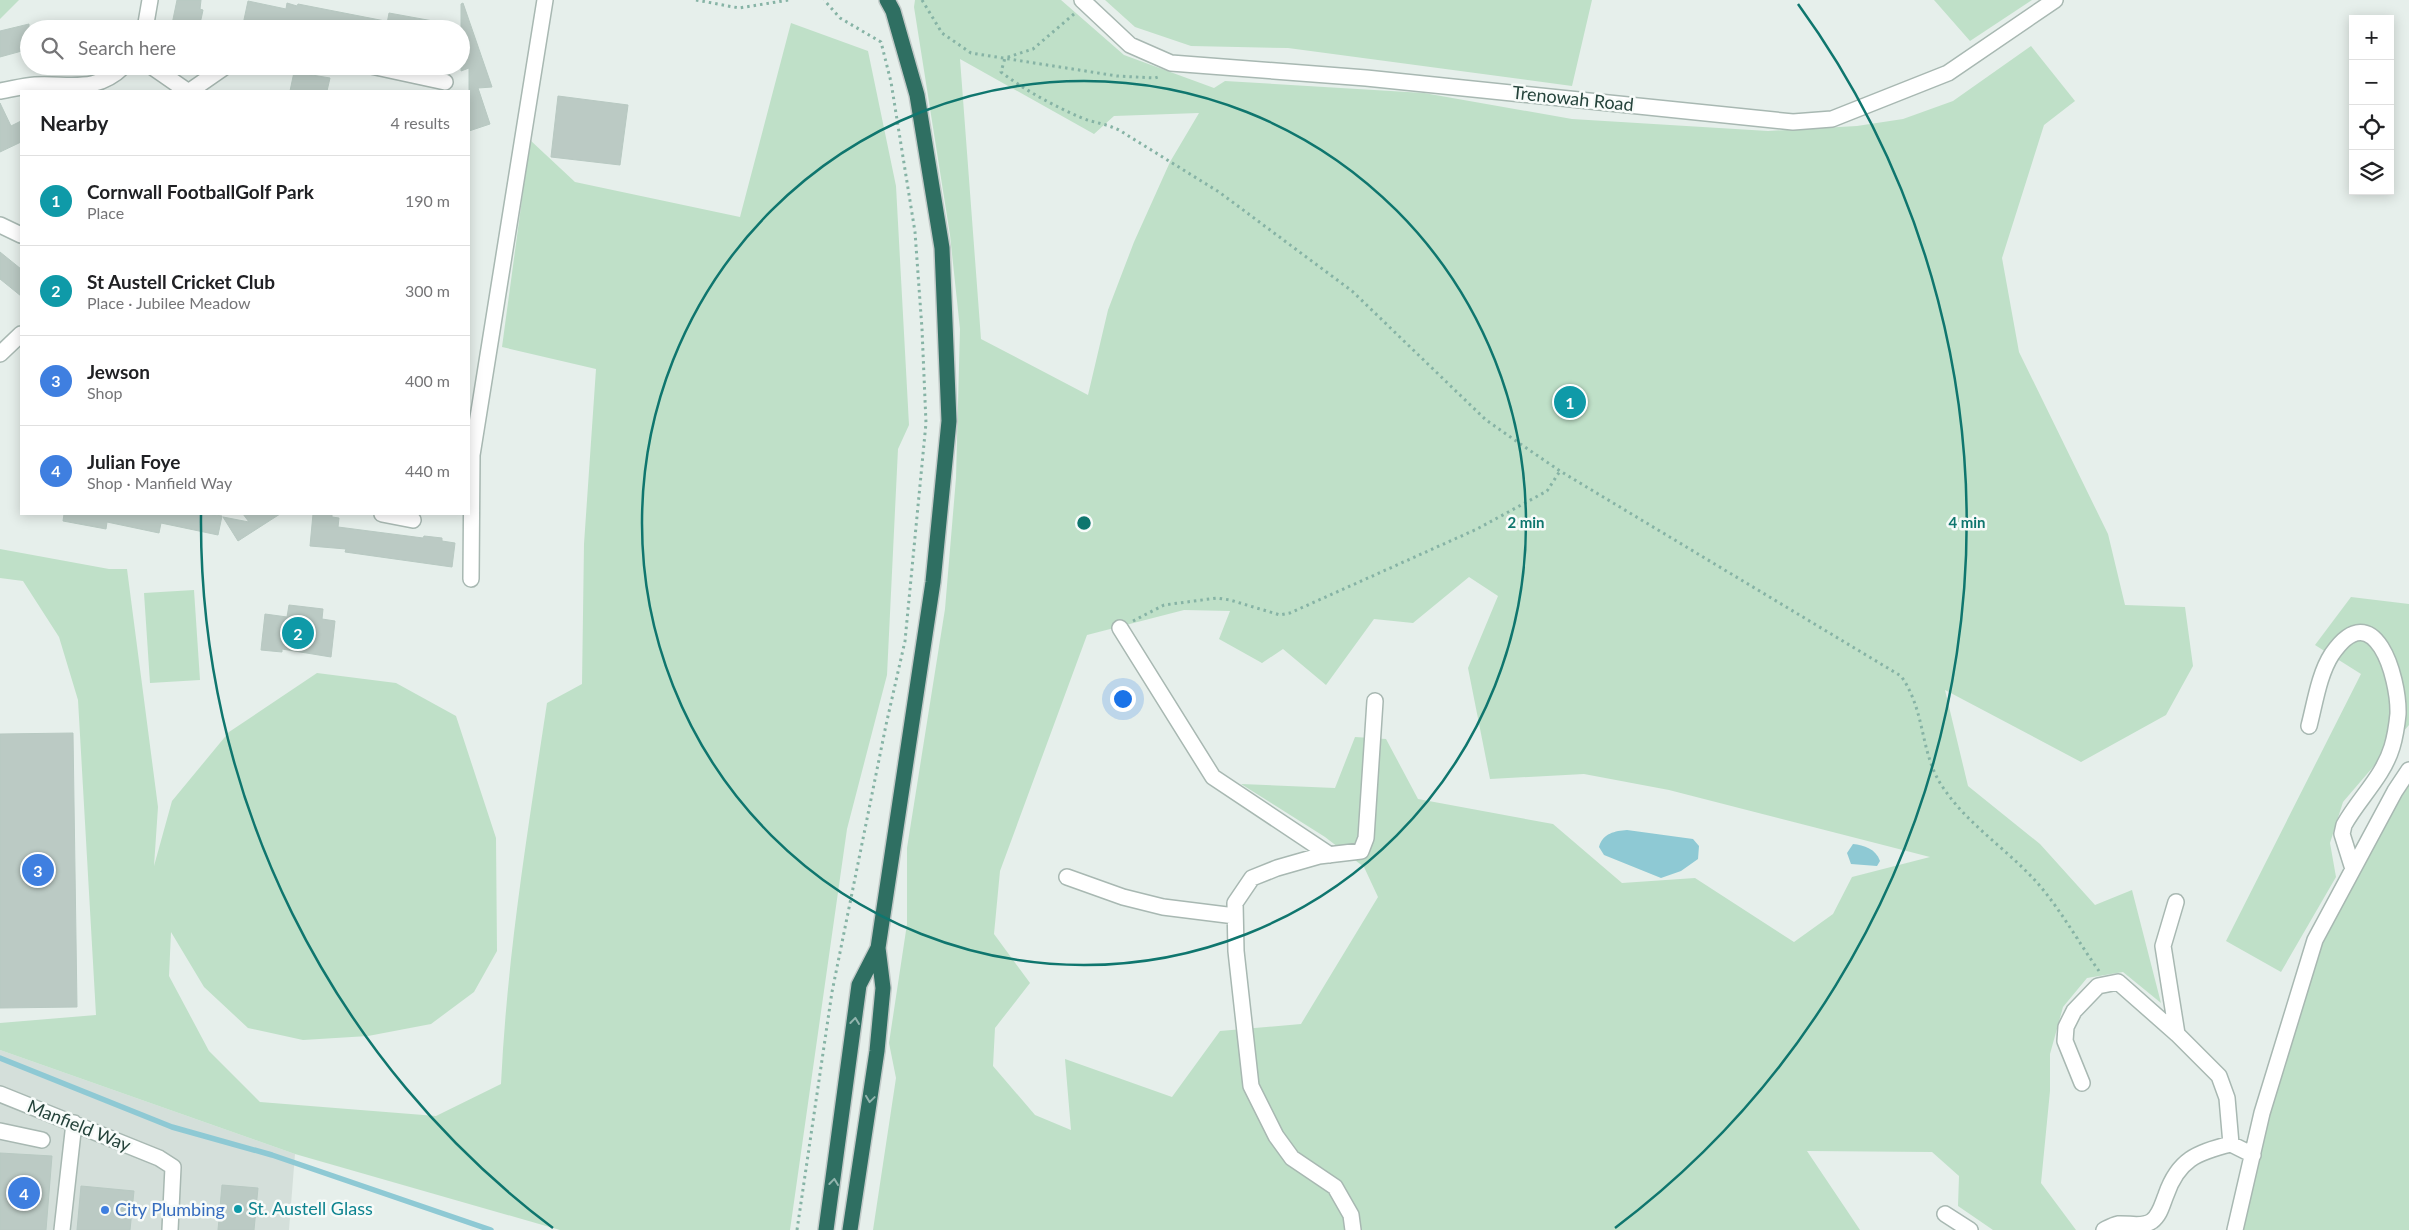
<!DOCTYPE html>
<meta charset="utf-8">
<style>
:root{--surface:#fff;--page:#f6f6f6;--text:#202124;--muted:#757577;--line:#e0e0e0;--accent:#0f766e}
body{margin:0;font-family:Lato,sans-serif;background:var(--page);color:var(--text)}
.controls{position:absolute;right:15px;top:15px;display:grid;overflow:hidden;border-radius:0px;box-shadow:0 2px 12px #0003}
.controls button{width:45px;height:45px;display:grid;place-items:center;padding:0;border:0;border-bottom:1px solid var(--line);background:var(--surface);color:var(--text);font:25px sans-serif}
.you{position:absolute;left:1122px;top:698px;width:18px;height:18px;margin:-12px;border:4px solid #fff;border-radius:50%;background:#1a73e8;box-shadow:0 0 0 8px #1a73e833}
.badge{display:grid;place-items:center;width:32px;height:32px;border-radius:50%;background:var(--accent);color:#fff;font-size:16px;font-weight:700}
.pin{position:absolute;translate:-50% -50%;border:2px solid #fff;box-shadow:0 1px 5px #0006}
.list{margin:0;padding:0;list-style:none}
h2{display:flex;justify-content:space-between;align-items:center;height:65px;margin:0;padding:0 20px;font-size:21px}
h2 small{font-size:16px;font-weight:400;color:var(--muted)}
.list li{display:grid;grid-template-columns:32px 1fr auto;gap:15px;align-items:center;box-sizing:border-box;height:90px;padding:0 20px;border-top:1px solid var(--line)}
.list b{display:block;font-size:19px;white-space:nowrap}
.list p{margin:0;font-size:16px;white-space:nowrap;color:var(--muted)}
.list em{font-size:16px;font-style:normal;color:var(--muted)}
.icon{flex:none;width:28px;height:28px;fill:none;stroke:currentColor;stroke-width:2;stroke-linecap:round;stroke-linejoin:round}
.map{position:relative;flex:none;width:2409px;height:1230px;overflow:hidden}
.search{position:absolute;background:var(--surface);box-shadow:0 2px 12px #0003;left:20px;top:20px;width:450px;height:55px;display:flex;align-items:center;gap:12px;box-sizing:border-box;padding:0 18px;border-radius:28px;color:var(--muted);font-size:19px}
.panel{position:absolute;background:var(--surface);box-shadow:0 2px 12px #0003;left:20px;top:90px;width:450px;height:425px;border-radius:0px}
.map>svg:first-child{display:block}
.built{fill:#d4dfda}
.green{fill:#bfe0c8;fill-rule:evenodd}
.water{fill:#8ec9d4}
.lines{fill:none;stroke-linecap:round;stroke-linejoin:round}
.stream{stroke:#8ec9d4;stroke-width:5.5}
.building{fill:#bbcac4;stroke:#b8c9c2}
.minor-casing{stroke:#a8b8b2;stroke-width:18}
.highway-casing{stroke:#c2cac8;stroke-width:18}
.path{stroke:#86b3a5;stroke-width:3;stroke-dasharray:2.5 4;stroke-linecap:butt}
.minor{stroke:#fff;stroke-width:15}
.highway{stroke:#2f6f62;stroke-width:15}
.oneway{stroke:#93b5ae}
.ring{fill:none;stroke:#0f766e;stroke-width:2.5}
.culture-dot{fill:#0f9aa8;stroke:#f7fbf9;stroke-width:2}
.shop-dot{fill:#3f7fe0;stroke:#f7fbf9;stroke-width:2}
.labels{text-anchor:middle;stroke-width:5;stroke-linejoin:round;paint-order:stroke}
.street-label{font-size:18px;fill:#24423a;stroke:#f7fbf9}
.culture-label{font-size:18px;fill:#0d838f;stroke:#f7fbf9;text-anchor:start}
.shop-label{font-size:18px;fill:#366cbe;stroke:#f7fbf9;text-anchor:start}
.centre{fill:#0f766e;stroke:#f7fbf9;stroke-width:2.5}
.ring-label{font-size:15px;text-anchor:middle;font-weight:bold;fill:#0f766e;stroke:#f7fbf9;stroke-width:5;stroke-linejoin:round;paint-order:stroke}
</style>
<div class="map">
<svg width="2409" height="1230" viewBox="0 0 2409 1230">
<rect width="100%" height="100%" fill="#e6efeb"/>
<!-- built -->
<path class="built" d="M0 1050 295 1154 289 1230H0Z"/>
<!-- green -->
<path class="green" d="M0 0H19L0 19Z
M915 0H1061L1124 55 1214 88 1225 81 1424 93 1572 119 1768 131 1857 126 1903 119 1953 101 2031 46 2075 101 2044 125 2002 258 2019 352 2108 534 2125 605 2185 607 2193 666 2166 715 2081 762 1945 690 1968 786 2040 844 2095 905 2132 890 2161 1003 2123 972 2087 978 2063 1007 2050 1054V1091L2041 1183 2076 1230H1993L1958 1206 1959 1176 1932 1152 1807 1151 1860 1230H873L896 1078 889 1043 907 924V848L945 609 956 478 960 329 950 235 914 7ZM960 59 1094 134 1114 116 1199 113 1170 162 1134 242 1108 310 1088 395 981 339ZM1469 577 1498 596 1468 668 1490 779 1584 774 1669 790 1930 857 1852 877 1833 914 1794 942 1695 878 1622 883 1553 824 1418 799 1386 739 1355 737 1335 788 1241 784 1325 837 1364 867 1378 897 1301 1024 1220 1031 1172 1097 1065 1059 1071 1130 1035 1115 993 1066 995 1028 1030 983 994 934 1000 871 1087 635 1184 610 1230 611 1219 639 1262 663 1283 649 1326 685 1374 619 1413 623Z
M1105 0H1592L1572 86 1288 48 1191 46 1135 27Z
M1934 0H2032L1970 41Z
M791 23 868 51 896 186 909 425 898 449 887 675 847 829 790 1230H560L295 1154 0 1050V1023L96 1015 78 700 59 637 23 581 0 578V549L109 569H127L158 807 154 866 172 801 229 732 317 673 396 683 456 716 496 838 497 951 474 992 431 1024 368 1036 303 1040 248 1028 204 987 171 932 169 976 209 1051 260 1102 436 1116 501 1084C507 956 528 829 547 703L582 684 584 544 596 369 502 347 530 140 575 182 740 217Z
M194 590 200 680 150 683 144 593Z
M2351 597 2409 604V725L2343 802 2330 843 2336 877 2281 972 2226 941 2361 674 2315 645Z
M2409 768V1230H2235L2315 940Z"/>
<!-- water -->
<path class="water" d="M1627 830 1693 839 1699 846 1698 859 1681 871 1661 878 1604 855 1599 847C1603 833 1615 831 1627 830Z
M1853 844C1864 845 1876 849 1880 861L1877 866 1851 864 1847 853Z"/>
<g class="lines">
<!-- stream -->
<path class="stream" d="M0 1058 172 1127 272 1155 491 1230"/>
</g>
<!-- building -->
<path class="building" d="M177 0H201L200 9 203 10 200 24 197 23 196 29H171Z
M248 1 286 9 287 3 297 6 298 4 385 21 384 29H242Z
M463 3 492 87 478 88 490 124 469 131V68L461 71V4Z
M389 13 433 21 432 29H386Z
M29 24V49L0 57V31Z
M294 72 330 78 327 91H290Z
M558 96 628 105 620 165 551 157Z
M0 103 11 126 21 121V142L0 152Z
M0 252 21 269V296L0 279Z
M64 514H209L222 516 218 535 161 523 159 533 107 522 106 529 63 521Z
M243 514H280L238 541 223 517 249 522Z
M313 514H332V517L339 518 338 527 423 538 424 536 442 538V541L455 543 452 567 345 552 346 549 310 546Z
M289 605 323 609 322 619 335 621 331 657 282 649V652L261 650 265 614 287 617Z
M73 733 77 1007 0 1008V734Z
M0 1153 52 1156 46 1230H0Z
M222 1185 258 1188 254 1230H218Z
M81 1186 134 1191 130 1230H77Z"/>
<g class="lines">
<!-- minor casing -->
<g class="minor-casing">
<path id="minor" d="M1082 0 1130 45 1171 63 1366 78 1793 122 1832 119 1948 73 2055 0
M145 29 150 0
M151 66 187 91
M371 66 445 82
M0 91C12 89 23 86 35 85 70 83 95 94 124 66
M190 91 226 66
M0 225 21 235
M0 354 21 334
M382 514 413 520
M471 579 472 455 545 0
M1120 628 1213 777 1330 855
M2309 726C2315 703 2319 674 2332 654 2374 593 2399 677 2398 714 2397 724 2395 737 2392 747 2383 777 2359 798 2344 825L2342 834 2353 869
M1067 877 1123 897 1163 907 1235 916
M2176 902 2163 946 2177 1034
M2082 1083 2065 1041 2066 1027 2074 1011 2098 986 2118 982 2177 1034 2219 1076 2227 1098 2231 1144
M0 1094 159 1158 173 1167 170 1230
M0 1131 42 1140
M1945 1214 1970 1230
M62 1230 74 1123
M1353 1230 1351 1215 1335 1187 1292 1158 1276 1136 1251 1086 1236 951 1235 903 1252 878 1277 868 1319 856 1361 851 1366 838 1375 701
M2104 1230C2108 1228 2113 1225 2118 1224 2129 1223 2142 1228 2152 1221 2160 1215 2162 1205 2166 1195 2178 1160 2197 1152 2231 1144L2253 1155
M2235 1230 2262 1113 2315 940 2395 791 2409 770"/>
</g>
<!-- highway casing -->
<g class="highway-casing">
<path id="highway" d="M826 1230 859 985 878 948
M850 1230 877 1051 883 988 878 948 933 582 949 421 942 248 917 95 893 11 887 0"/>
</g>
<!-- path -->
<path class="path" d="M696 0 739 8 789 0
M922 0 942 33 971 53 1117 76 1155 78 1161 76
M1074 14 1033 49 1005 58 1001 72C1026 91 1054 106 1082 118 1095 123 1107 124 1119 130L1219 192 1352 291 1486 420 1519 443 1560 471 1901 676C1927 713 1919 754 1944 789 1970 827 2010 851 2040 886 2062 912 2079 943 2099 971
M1133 621 1164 605 1217 598 1230 600 1280 615 1290 613 1477 529 1547 491 1560 471
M797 1230 832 992 886 725 905 641 926 423 922 329 915 232 891 82 881 42 840 18 824 0"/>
<!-- minor -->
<use href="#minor" class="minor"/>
<!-- highway -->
<use href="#highway" class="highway"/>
</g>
<!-- one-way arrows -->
<defs><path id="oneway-chevron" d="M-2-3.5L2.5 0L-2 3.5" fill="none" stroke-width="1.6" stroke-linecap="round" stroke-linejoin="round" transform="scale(1.25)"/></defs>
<g class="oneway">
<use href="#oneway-chevron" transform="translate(855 1021) rotate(-83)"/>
<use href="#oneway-chevron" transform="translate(870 1099) rotate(98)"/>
<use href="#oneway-chevron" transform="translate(834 1182) rotate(-83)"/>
</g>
<!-- distance rings -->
<g class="ring">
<circle cx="1084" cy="523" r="442"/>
<path d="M553 1228A883 883 0 0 1 201 515M1798 4A883 883 0 0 1 1615 1228"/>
</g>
<!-- markers -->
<circle class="culture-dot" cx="238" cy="1209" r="5"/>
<circle class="shop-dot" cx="105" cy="1210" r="5"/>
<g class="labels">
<!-- street labels -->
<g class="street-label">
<text transform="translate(1573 99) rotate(6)" y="6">Trenowah Road</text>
<text transform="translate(79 1126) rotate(22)" y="6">Manfield Way</text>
</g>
<!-- culture labels -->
<g class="culture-label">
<text x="248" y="1215">St. Austell Glass</text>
</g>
<!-- shop labels -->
<g class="shop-label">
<text x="115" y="1216">City Plumbing</text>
</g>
</g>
<circle cx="1084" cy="523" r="8" class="centre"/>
<g class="ring-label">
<text x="1526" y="528">2 min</text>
<text x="1967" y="528">4 min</text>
</g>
</svg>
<div class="controls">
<button>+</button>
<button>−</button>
<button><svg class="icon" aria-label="locate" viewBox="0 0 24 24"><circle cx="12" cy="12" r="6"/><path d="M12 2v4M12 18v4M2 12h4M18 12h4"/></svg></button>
<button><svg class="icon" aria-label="layers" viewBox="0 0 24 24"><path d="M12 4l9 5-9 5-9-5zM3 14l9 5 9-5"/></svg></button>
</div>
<div class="you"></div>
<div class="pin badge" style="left:1570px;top:402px;background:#0f9aa8">1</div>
<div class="pin badge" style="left:298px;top:633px;background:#0f9aa8">2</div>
<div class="pin badge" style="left:38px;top:870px;background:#3f7fe0">3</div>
<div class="pin badge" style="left:24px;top:1193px;background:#3f7fe0">4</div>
<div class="search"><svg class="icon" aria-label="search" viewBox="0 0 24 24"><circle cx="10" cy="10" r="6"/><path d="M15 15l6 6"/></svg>Search here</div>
<section class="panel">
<h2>Nearby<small>4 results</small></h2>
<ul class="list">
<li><span class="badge" style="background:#0f9aa8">1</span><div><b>Cornwall FootballGolf Park</b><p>Place</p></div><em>190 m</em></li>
<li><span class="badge" style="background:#0f9aa8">2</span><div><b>St Austell Cricket Club</b><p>Place · Jubilee Meadow</p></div><em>300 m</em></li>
<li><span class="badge" style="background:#3f7fe0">3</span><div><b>Jewson</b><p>Shop</p></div><em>400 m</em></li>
<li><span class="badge" style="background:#3f7fe0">4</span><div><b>Julian Foye</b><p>Shop · Manfield Way</p></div><em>440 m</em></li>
</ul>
</section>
</div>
